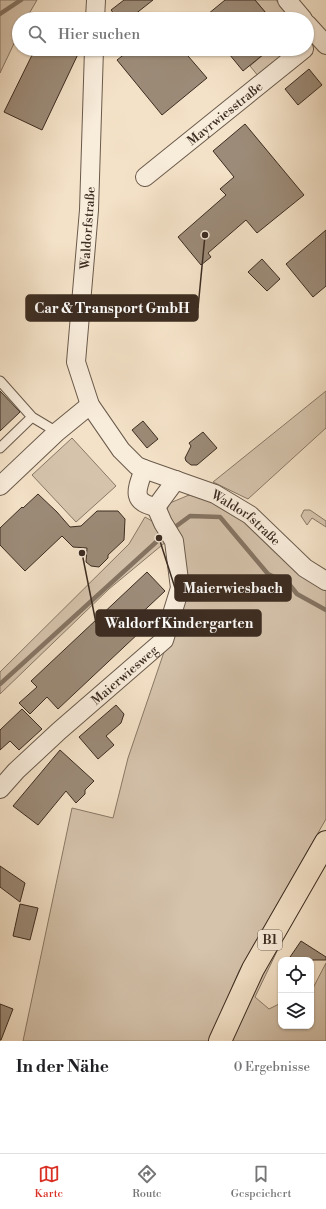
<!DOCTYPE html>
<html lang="de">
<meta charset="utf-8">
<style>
:root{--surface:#fff;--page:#f6f6f6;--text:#202124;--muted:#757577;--line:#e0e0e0;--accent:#d93025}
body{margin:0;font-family:"Libre Bodoni",serif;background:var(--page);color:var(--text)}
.controls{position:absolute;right:12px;bottom:12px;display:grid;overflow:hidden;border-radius:8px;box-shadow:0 1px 3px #0004}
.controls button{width:36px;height:36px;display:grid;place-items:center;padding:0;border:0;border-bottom:1px solid var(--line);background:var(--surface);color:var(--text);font:20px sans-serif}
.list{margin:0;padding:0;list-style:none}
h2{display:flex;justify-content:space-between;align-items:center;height:52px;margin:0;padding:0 16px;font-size:17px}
h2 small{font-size:13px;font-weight:400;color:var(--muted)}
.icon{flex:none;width:22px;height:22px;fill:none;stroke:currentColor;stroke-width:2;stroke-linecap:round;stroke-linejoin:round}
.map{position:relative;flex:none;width:326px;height:1041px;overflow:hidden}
.search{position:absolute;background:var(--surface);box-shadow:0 1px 3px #0004;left:12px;right:12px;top:12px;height:44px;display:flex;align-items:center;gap:10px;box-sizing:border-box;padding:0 14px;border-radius:22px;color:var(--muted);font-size:15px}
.sheet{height:112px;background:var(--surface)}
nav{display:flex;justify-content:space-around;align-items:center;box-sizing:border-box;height:56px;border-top:1px solid var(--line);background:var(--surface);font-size:11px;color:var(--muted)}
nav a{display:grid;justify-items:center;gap:2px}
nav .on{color:var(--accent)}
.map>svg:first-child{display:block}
.green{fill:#d5c3ac;stroke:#887866}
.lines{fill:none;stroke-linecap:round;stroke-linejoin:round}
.stream{stroke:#857463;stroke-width:4.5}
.building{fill:#9c8b78;stroke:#3c2c21}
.service-casing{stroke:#6a5a4b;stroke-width:11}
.minor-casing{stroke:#6a5a4b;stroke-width:20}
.primary-casing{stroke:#3c2c21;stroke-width:24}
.service{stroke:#f8ecdb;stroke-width:9}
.minor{stroke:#f8ecdb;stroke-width:18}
.primary{stroke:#f4e2c8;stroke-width:22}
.labels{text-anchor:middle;stroke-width:4;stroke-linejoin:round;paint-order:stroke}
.shield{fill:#f8ecdb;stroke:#746659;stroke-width:1}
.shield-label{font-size:12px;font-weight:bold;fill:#3c2c21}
.street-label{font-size:13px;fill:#3c2c21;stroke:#f8ecdb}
.leader{fill:none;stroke:#3c2c21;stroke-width:1.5}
.callout-dot{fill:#3c2c21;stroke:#f8ecdb;stroke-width:1.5}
.callout{fill:#3c2c21;stroke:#3c2c21;stroke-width:1.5}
.callout-label{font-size:14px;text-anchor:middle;font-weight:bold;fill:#fff}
</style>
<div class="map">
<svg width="326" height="1041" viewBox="0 0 326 1041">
<rect width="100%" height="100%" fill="#f4e2c8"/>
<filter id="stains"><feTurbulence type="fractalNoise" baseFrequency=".005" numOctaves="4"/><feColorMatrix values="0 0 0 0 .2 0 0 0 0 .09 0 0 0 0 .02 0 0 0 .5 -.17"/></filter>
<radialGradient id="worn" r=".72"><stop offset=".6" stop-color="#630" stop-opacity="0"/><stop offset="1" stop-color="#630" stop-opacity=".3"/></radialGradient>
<!-- green -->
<path class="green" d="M0 0H37L26 19H19V33L0 73Z
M255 0H276L291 19H271Z
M270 49H294L259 77 250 66Z
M326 391V428L248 499 213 482Z
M72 438 116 486 76 522 32 475Z
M189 495 208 499 249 525 326 589V819L239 971 209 1041H23L72 808 113 818 128 758 185 590 173 536 109 589 0 694V672L129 544 145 517 159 525 170 503Z
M304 510H310L326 521V527L312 518 307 525 301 516Z
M291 922 255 997 269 1009 281 1003V1026H311V989L313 988 326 963V1041H230L250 993Z"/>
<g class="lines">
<!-- stream -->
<path class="stream" d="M0 14 21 0
M171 530 190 516 220 517 268 574 289 584 297 594 326 610
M0 684 165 534"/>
</g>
<!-- building -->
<path class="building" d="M124 0H153L129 19H118L111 10Z
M225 0H255L271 19H202Z
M35 49H73L79 52 42 130 4 112Z
M131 49H182L207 78 162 115 117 60Z
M225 49H270L243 71Z
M309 69 322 85 298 105 285 89Z
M245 124 304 195 257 233 246 220 208 253 211 257 201 265 178 237 226 195 220 189 234 177 213 151Z
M326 230V286L313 297 286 264Z
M262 259 280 279 267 291 248 272Z
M0 391 20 412 0 431Z
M143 421 158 439 147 448 132 430Z
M203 432 217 448 197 465H191L186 461 185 458 191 446 189 443Z
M38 494 57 512 70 527 81 526 97 511H118L125 519 124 540 108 555V558L99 567 91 566 86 562 87 548 73 547 62 536 25 571 0 545V528L22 507 23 508Z
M147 572 165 591 132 622 141 631 58 709 47 697 30 714 19 703 37 687 31 681Z
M116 705 124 714 121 723 106 736 114 745 98 759 79 737Z
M22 709 42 729 19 750 10 741 0 750V730Z
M60 750 94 781 85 790V794L76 803 66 791 38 825 13 806Z
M0 866 25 883 20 902 0 887Z
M20 904 38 908 30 940 13 936Z
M301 941 326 957V960H288Z
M0 1004 13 1009 1 1040H0Z"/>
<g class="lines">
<!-- service casing -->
<g class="service-casing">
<path id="service" d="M0 381 32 417 57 432
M0 448 32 417"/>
</g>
<!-- minor casing -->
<g class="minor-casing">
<g id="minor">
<path d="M287 0 303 19"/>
<path d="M95 19 96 0"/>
<path d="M307 24 326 45"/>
<path id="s1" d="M94 49 89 210 76 362 90 405 121 450 137 466 144 469 215 494 250 515 305 568 326 581"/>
<path id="s2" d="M145 177 304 49"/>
<path d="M144 469C137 489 130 502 156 507"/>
<path d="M0 486 57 432 90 405"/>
<path d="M156 507 176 480"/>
<path id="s3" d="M0 789 16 771 59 731 164 640 180 588 174 541 163 523 156 507"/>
</g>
</g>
<!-- primary casing -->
<g class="primary-casing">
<path id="primary" d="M220 1041 253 969 326 842"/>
</g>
<!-- service -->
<use href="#service" class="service"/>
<!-- minor -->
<use href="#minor" class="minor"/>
<!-- primary -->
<use href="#primary" class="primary"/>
</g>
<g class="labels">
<!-- shield labels -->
<rect class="shield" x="258" y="930" width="24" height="20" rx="3"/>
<g class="shield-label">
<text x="270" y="944">B1</text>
</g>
<!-- street labels -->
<g class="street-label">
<text dy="5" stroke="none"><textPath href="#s2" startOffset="102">Mayrwiesstraße</textPath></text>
<text transform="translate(87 228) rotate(-86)" y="5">Waldorfstraße</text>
<text dy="5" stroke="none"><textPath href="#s1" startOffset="558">Waldorfstraße</textPath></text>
<text dy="5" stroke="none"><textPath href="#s3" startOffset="169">Maierwiesweg</textPath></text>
</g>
</g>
<!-- callouts -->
<path class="leader" d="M205 235L198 308M159 538L175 588M82 553L96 623"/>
<g class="callout-dot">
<circle cx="205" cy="235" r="4"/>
<circle cx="159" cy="538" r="4"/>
<circle cx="82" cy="553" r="4"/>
</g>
<g class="callout">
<rect x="26" y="295" width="172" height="26" rx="4"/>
<rect x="175" y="575" width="116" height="26" rx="4"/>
<rect x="96" y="610" width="165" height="26" rx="4"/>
</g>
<g class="callout-label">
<text x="112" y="313">Car &amp; Transport GmbH</text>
<text x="233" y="593">Maierwiesbach</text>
<text x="179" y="628">Waldorf Kindergarten</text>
</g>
<rect width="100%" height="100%" filter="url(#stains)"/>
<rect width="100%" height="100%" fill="url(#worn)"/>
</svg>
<div class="controls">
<button><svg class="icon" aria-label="locate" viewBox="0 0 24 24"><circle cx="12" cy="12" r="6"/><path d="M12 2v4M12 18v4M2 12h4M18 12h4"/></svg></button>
<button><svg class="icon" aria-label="layers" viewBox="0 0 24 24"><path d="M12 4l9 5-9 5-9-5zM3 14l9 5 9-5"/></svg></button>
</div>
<div class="search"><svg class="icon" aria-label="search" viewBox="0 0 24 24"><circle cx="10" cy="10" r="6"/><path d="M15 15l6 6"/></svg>Hier suchen</div>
</div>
<section class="sheet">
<h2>In der Nähe<small>0 Ergebnisse</small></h2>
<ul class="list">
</ul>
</section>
<nav>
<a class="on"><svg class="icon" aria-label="map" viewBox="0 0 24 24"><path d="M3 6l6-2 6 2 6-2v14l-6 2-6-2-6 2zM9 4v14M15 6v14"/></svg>Karte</a>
<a><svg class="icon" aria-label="directions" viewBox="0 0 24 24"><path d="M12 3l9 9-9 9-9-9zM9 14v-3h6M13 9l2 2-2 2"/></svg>Route</a>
<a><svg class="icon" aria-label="saved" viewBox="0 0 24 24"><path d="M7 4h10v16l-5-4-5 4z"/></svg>Gespeichert</a>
</nav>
